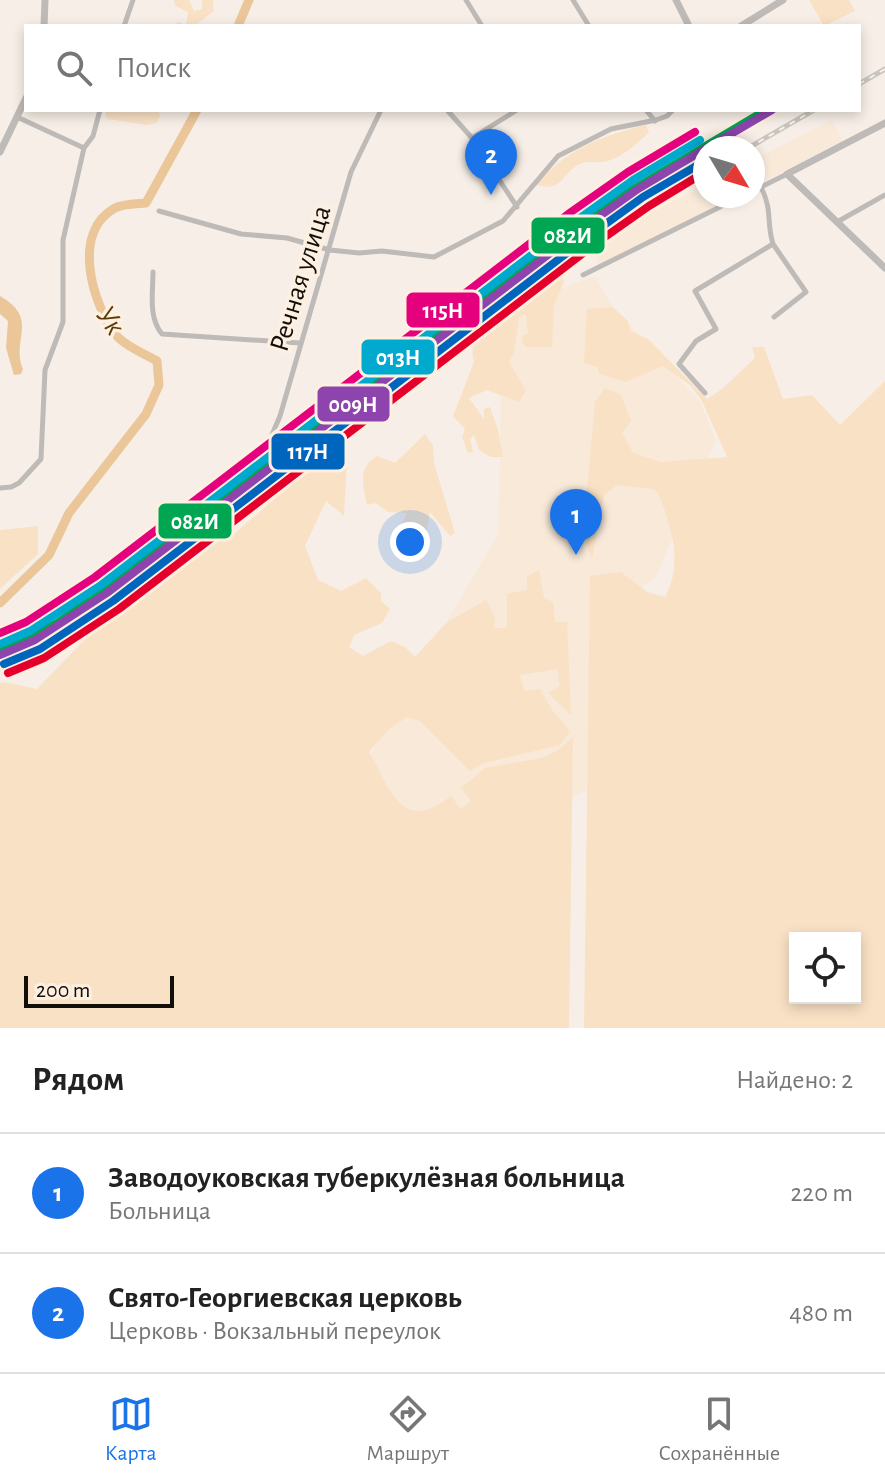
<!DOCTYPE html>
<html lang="ru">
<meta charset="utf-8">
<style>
:root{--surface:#fff;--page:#f2f2f2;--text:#222;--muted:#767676;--line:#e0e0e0;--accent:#1a73e8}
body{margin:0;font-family:"Alegreya Sans",sans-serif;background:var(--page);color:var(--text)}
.controls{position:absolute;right:24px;bottom:24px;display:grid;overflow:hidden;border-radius:0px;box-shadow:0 4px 12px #0003}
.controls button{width:72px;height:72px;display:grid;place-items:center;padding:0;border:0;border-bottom:2px solid var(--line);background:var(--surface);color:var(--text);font:40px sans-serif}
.compass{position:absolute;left:693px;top:136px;width:72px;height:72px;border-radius:50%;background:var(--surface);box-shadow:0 4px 12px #0003;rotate:128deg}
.scale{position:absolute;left:24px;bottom:20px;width:150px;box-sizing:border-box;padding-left:8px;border:4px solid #120e09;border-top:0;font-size:22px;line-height:28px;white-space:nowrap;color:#120e09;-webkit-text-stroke:6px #fef0e0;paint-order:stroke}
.you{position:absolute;left:410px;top:542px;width:28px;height:28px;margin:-20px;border:6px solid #fff;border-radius:50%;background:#1a73e8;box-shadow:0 0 0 12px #1a73e833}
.badge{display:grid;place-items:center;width:52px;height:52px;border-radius:50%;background:var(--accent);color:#fff;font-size:26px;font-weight:700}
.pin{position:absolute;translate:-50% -66px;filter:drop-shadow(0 2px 4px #0008)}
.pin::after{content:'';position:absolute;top:42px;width:28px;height:24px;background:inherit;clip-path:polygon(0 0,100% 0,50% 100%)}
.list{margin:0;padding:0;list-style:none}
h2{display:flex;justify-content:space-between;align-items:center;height:104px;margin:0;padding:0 32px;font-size:34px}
h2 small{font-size:26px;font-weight:400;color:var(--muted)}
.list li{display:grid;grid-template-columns:52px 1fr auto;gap:24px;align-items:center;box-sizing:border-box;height:120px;padding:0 32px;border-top:2px solid var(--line)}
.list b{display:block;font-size:30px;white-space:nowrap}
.list p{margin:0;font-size:26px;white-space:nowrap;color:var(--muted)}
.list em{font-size:26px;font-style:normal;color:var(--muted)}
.icon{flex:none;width:44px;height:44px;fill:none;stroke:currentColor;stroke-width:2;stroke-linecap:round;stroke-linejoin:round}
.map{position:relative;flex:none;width:885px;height:1028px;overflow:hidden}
.search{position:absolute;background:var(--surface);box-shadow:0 4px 12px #0003;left:24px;right:24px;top:24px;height:88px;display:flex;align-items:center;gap:20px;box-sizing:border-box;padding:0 28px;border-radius:0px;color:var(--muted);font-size:30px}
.sheet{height:344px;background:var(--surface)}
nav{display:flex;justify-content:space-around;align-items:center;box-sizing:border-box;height:112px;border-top:2px solid var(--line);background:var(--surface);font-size:22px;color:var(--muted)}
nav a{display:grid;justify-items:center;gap:4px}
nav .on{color:var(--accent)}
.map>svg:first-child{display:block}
.built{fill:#f8e9d9}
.green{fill:#f9e1c5;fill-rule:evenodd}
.water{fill:#ebc699}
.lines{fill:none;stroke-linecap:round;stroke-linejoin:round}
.river{stroke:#ebc699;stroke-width:9}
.minor{stroke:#bdbab7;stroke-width:5}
.tertiary{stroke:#bdbab7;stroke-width:7}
.rail-casing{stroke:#c7c4c2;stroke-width:5}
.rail{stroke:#fef0e0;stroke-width:2;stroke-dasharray:6;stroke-linecap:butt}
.rail-1-casing{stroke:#fef0e0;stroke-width:14}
.rail-2-casing{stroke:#fef0e0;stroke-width:14}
.rail-3-casing{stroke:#fef0e0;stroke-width:14}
.rail-4-casing{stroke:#fef0e0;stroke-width:14}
.rail-5-casing{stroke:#fef0e0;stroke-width:14}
.rail-6-casing{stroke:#fef0e0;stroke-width:14}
.rail-1{stroke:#00a651;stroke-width:8}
.rail-2{stroke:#8e44ad;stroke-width:8}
.rail-3{stroke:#0065bd;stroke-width:8}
.rail-4{stroke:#00a9ce;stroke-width:8}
.rail-5{stroke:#e4002b;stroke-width:8}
.rail-6{stroke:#e5007d;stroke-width:8}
.labels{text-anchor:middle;stroke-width:7;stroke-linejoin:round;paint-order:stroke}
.street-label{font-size:28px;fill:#120e09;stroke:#fef0e0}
.water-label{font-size:30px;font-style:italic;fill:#5c3b0a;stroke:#fef0e0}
.line-badge{stroke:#fef0e0;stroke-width:3}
.badge-label{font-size:22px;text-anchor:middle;font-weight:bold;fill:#fff}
</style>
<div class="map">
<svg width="885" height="1028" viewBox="0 0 885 1028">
<rect width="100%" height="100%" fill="#f7efe7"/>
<!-- built -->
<path class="built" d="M832 120 842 141 753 187V160Z
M705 185V196H735L600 265 589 244Z
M595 276 611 304 700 402 716 440 656 576 594 628 592 788 421 861 357 777 498 534 503 310Z"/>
<!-- green -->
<path class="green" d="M174 0H189L194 11 202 9V0H213L214 11 194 26H174L178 22 186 25 188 12 175 6Z
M809 0H849L855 11 824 26Z
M105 110H159L160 117 156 123 147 125 107 119Z
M646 125 649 132C637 144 620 160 602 162 596 163 589 161 583 163 561 170 566 193 536 185 565 150 603 135 646 125Z
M561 272 564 282 554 305 552 347H527L522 343 523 335 528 334 526 314 519 317 514 353 509 362 526 391 519 402 487 390 469 398 484 419V409L490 407 498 430 503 457H491L479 450 474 435 470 439 473 452 468 453 462 437 465 429 453 416 474 362C464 333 505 303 529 290 539 284 549 283 555 273Z
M612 307 628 321 630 331 648 339 707 399 722 389 755 358 752 347H764L783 399 812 395 840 425 885 381V1028H584L590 576 621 572 647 592 665 597C684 562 671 527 658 492L651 489 617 485 604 495 592 559 583 536 595 402 605 388 621 395 631 421 622 433 633 453 661 462 727 457 702 401 691 386 663 366 626 382 599 374 598 367 584 363 587 309ZM795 938H855V998H795Z
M425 434 433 445 434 463 455 533 450 536 430 512 425 539 417 546 402 539 399 529 407 513 388 512 376 503 367 505C363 485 357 468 377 456L395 463Z
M347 459 344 516 326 501 305 546 318 580 341 591 366 578 381 593V601L390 609 382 623 354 635 349 647 363 656 391 641 405 647 415 657 446 623 486 600 495 617 494 628H507V594L527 590V577L539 570 544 598 553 602 555 622H567L571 715 548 693 560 686 557 669 520 675 524 691 540 689 552 710 570 731 560 745 484 763 470 771 420 721 407 717 389 729 369 752C391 790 401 835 451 796L461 809 471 801 461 788 485 768 542 758 557 751 573 737 569 1028H0V683L4 682 37 689 91 633 176 558 175 552 215 522 224 530 234 534 320 460Z
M38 526V554L0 589V530Z"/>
<!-- water -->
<path class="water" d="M0 296C40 319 11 339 23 369L21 374 14 375 6 348 8 321 0 314Z"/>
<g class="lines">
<!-- river -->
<path class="river" d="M238 26 249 0
M0 603 49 555 69 513 146 414 159 385 157 361C145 354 125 346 116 335 92 303 71 232 115 208 123 204 137 204 146 203L197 110"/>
<!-- minor -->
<path class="minor" d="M466 0 482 26
M573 0 589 26
M124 26 133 0
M447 110 472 138 517 207
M646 110 655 121
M17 117 84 148
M472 138 517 110
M753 191 787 174
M159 211 241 234 287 238 330 250 359 253 382 251 434 257 503 221 558 156 611 129 656 120 667 116 673 110
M837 222 885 195
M773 244 806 292 774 317
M153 272C153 293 148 317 162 334L300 343
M583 275 742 196
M705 393 679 364 696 341 716 329 695 291 773 244C766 222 773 211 761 187
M0 488 11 487 19 483 41 459 45 370 63 322V240L84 148 93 136 100 110
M119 570 242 474 268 444 280 416 351 172 381 110"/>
<!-- tertiary -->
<path class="tertiary" d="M676 0 689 26
M44 26 45 0
M741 26 783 0
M885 123 787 174 885 268
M0 152 26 98"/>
<!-- rail casing -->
<g class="rail-casing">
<path id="rail" d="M859 84 885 69
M748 148 814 110
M663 195 705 173
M235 516C362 409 486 298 627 208"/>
</g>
<!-- rail -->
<use href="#rail" class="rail"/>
<!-- rail-1 casing -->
<g class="rail-1-casing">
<path id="rail-1" d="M0 651 57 623 105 590 610 203 766 110"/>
</g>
<!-- rail-2 casing -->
<g class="rail-2-casing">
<path id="rail-2" d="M707 148 772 110
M0 655 35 640 107 593 583 228 638 189 705 149"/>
</g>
<!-- rail-3 casing -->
<g class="rail-3-casing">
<path id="rail-3" d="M4 664 40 649 113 601 589 236 643 197 705 161"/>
</g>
<!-- rail-4 casing -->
<g class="rail-4-casing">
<path id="rail-4" d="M0 644 30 631 101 585 577 220 633 180 700 140"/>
</g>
<!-- rail-5 casing -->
<g class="rail-5-casing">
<path id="rail-5" d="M8 673 44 658 119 609 595 244 649 206 705 172"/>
</g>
<!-- rail-6 casing -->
<g class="rail-6-casing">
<path id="rail-6" d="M0 633 26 622 95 577 571 212 628 172 695 132"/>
</g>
<!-- rail-1 -->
<use href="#rail-1" class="rail-1"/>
<!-- rail-2 -->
<use href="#rail-2" class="rail-2"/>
<!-- rail-3 -->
<use href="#rail-3" class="rail-3"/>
<!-- rail-4 -->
<use href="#rail-4" class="rail-4"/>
<!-- rail-5 -->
<use href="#rail-5" class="rail-5"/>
<!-- rail-6 -->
<use href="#rail-6" class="rail-6"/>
</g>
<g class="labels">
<!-- street labels -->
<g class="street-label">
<text transform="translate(299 278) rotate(-73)" y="10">Речная улица</text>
</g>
<!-- water labels -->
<g class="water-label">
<text transform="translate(111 320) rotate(56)" y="10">Ук</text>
</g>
</g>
<g class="line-badge">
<rect x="530" y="216" width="76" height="39" rx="8" fill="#00a651"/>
<rect x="405" y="291" width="76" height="38" rx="8" fill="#e5007d"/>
<rect x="360" y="338" width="76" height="38" rx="8" fill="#00a9ce"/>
<rect x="316" y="385" width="75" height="38" rx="8" fill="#8e44ad"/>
<rect x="270" y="432" width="76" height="39" rx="8" fill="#0065bd"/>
<rect x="157" y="502" width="76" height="38" rx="8" fill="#00a651"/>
</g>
<g class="badge-label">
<text x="568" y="243">082И</text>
<text x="443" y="318">115Н</text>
<text x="398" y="365">013Н</text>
<text x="353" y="412">009Н</text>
<text x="308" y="459">117Н</text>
<text x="195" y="529">082И</text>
</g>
</svg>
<div class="controls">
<button><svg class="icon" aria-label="locate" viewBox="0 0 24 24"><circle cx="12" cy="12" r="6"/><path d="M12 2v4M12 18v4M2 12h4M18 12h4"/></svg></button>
</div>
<svg class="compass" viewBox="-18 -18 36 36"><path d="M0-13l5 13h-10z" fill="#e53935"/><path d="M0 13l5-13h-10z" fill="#767676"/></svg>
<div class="scale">200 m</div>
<div class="you"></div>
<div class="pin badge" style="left:576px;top:555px">1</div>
<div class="pin badge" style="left:491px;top:195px">2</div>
<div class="search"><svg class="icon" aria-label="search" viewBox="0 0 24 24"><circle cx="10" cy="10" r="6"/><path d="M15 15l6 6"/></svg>Поиск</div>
</div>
<section class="sheet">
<h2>Рядом<small>Найдено: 2</small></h2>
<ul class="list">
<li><span class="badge">1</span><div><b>Заводоуковская туберкулёзная больница</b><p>Больница</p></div><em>220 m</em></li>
<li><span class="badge">2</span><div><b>Свято-Георгиевская церковь</b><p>Церковь · Вокзальный переулок</p></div><em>480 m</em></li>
</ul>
</section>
<nav>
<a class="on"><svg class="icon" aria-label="map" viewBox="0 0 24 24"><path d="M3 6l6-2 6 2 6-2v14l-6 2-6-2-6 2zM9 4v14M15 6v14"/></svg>Карта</a>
<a><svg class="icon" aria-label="directions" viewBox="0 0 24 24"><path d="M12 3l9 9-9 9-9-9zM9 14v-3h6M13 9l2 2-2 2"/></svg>Маршрут</a>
<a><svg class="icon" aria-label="saved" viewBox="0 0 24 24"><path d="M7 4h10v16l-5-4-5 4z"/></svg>Сохранённые</a>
</nav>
